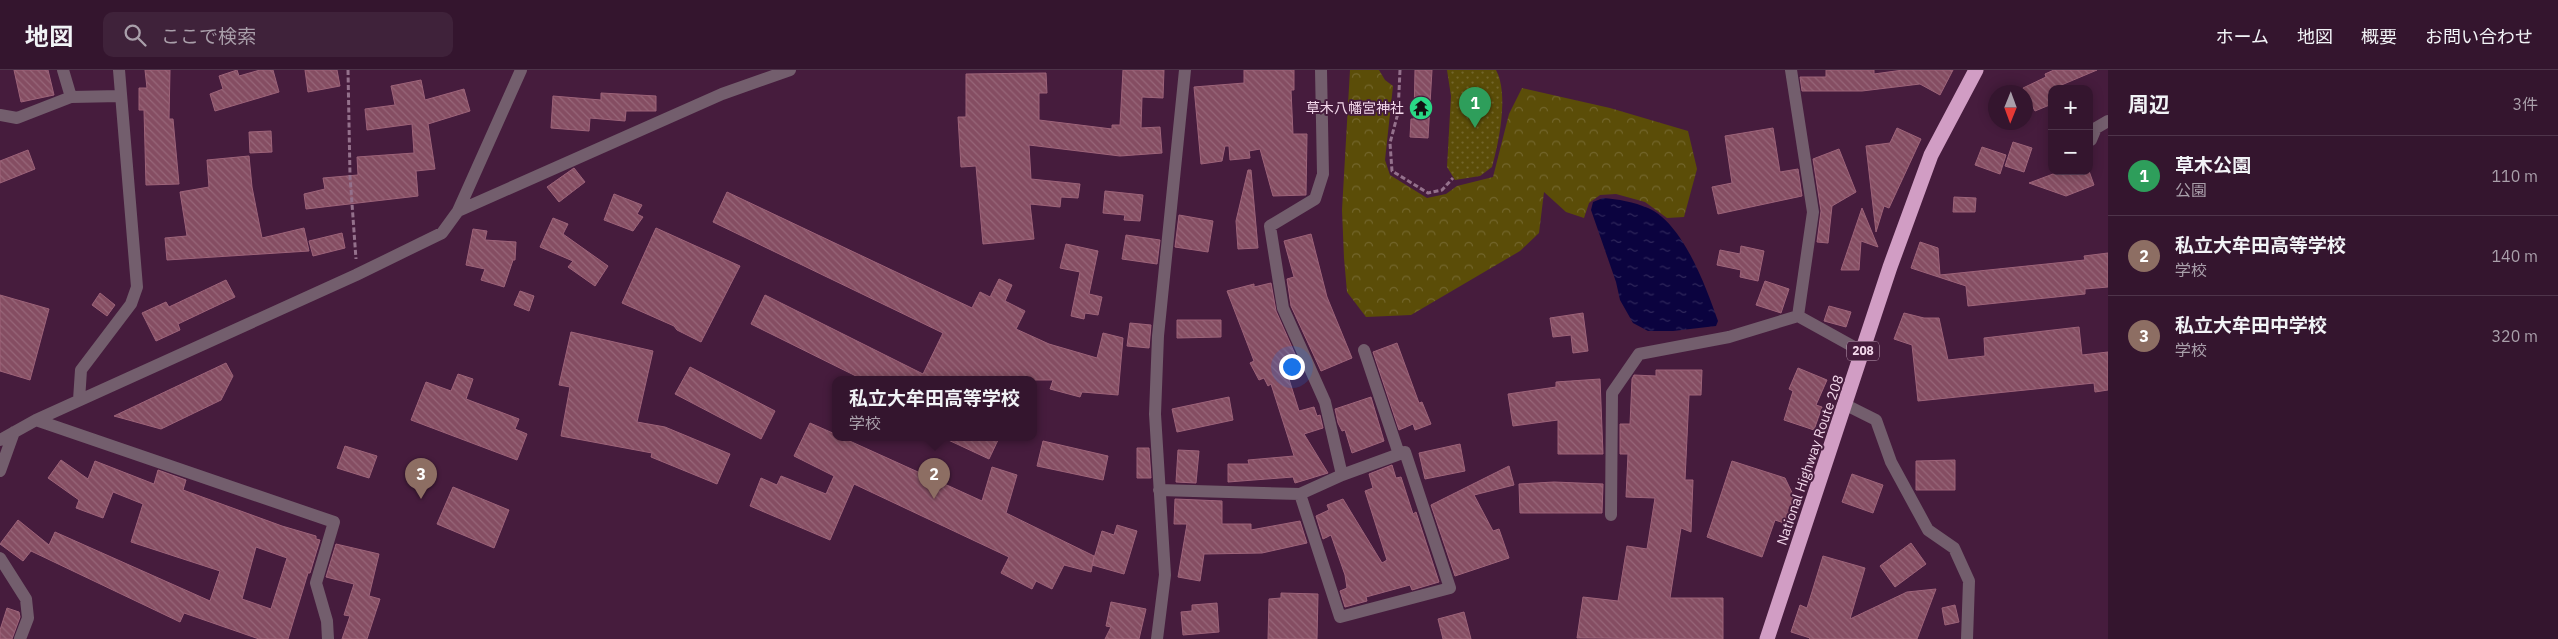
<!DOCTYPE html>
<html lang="ja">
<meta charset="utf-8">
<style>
:root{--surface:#34152e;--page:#3f223a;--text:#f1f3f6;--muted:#a99faa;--line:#4e344a;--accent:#8c9099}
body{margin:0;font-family:"IBM Plex Sans","Noto Sans JP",sans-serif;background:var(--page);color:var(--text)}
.controls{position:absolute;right:15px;top:15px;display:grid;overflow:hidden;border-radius:10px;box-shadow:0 2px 12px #0003}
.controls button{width:45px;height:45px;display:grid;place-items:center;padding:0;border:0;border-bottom:1px solid var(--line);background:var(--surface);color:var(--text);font:25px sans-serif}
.compass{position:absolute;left:1988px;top:15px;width:45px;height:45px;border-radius:50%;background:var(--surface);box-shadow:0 2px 12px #0003;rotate:181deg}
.you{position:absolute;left:1291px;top:296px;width:18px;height:18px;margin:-12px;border:4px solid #fff;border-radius:50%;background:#1a73e8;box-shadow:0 0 0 8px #1a73e833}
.badge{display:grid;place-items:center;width:32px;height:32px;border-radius:50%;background:var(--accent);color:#fff;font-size:16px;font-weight:700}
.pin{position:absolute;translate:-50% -41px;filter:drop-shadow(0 1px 2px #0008)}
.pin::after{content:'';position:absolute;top:26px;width:18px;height:15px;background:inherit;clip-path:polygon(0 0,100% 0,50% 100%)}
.popup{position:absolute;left:832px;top:306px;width:205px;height:65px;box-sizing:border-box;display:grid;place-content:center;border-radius:10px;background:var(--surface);filter:drop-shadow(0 1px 4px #0005);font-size:16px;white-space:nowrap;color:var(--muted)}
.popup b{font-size:19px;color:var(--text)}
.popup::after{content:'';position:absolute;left:50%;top:100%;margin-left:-10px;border:10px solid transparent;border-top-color:var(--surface)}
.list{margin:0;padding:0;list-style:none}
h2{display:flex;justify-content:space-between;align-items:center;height:65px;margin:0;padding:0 20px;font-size:21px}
h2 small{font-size:16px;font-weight:400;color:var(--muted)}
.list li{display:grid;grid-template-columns:32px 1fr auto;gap:15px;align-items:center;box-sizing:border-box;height:80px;padding:0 20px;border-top:1px solid var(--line)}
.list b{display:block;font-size:19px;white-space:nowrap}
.list p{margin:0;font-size:16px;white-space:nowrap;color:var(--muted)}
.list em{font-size:16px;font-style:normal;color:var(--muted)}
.icon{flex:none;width:28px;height:28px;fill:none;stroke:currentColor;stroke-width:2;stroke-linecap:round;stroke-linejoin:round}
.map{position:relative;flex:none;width:2108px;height:569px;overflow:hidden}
header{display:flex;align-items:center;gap:30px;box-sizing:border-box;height:70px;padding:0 25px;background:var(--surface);border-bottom:1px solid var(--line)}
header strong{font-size:24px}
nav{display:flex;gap:28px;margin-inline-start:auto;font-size:18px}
.search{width:350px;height:45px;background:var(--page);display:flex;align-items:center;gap:12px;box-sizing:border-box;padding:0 18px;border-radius:10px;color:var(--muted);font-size:19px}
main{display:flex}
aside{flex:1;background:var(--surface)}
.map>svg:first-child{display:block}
.forest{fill:url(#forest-crowns)}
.park{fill:url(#park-dots)}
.water{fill:url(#water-ripples)}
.building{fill:url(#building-back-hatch);stroke:#9d6379;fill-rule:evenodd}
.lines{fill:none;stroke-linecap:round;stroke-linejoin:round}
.path{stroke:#94718c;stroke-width:3;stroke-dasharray:5 2.5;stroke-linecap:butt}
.minor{stroke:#735e6d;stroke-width:12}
.highway{stroke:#d19dc4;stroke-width:15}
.labels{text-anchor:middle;stroke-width:4;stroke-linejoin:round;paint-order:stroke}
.shield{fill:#461c3d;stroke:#c0a0b8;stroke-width:1}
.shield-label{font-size:12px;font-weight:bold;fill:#f4d9ec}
.poi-label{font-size:14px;fill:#f4d9ec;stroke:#461c3d;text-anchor:end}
.street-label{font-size:14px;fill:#f4d9ec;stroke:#461c3d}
</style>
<header>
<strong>地図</strong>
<div class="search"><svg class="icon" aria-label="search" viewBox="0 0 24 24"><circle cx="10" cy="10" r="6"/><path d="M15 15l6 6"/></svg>ここで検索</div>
<nav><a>ホーム</a><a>地図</a><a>概要</a><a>お問い合わせ</a></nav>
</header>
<main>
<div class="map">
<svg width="2108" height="569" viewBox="0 0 2108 569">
<defs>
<pattern id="forest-crowns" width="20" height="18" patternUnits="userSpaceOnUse" patternTransform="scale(1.25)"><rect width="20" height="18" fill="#5b4d08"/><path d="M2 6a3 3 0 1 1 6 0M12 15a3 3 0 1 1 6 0" fill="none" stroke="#73662c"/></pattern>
<pattern id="park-dots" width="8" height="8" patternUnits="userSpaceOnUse" patternTransform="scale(1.25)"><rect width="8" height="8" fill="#5b4d08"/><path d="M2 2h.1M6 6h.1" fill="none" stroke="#73662c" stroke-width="1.8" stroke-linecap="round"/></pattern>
<pattern id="water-ripples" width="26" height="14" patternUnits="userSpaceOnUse" patternTransform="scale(1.25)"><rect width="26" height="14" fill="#0b033f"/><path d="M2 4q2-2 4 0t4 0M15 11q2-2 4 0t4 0" fill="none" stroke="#2f275b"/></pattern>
<pattern id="building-back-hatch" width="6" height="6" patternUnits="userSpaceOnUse" patternTransform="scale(1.25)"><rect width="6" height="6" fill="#854d62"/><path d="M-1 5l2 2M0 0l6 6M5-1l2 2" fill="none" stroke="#976679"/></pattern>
</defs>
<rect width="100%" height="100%" fill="#461c3d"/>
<!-- forest -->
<path class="forest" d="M1350 0H1379L1385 10 1393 16 1385 90 1390 105 1427 128 1446 124 1457 116 1493 107 1509 44 1522 18 1610 38 1688 61 1697 99 1684 147 1667 148 1645 132 1616 124 1600 125 1589 133 1584 148 1566 142 1544 122 1539 163 1520 181 1411 245 1366 247 1347 222 1344 188 1342 140Z"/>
<!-- park -->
<path class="park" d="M1447 0H1496C1509 24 1499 72 1492 97L1480 106 1455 110 1447 97 1451 26Z"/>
<!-- water -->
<path class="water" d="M1603 128C1618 129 1634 132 1648 138 1683 153 1706 217 1718 251L1716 256 1673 261H1648L1633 253 1620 230 1616 212 1591 140 1593 132Z"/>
<!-- building -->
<path class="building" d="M14 0H48L54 25 21 32Z
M145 0H170L169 49H173L179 114 146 115 144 40H139V18H147Z
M237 0 239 6 260 0H273L279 22 215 41 210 24 223 19 219 6Z
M305 0H337L340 16 308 22Z
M1123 0H1164L1163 28 1142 27 1141 58 1160 57 1162 83 1120 86 1029 75 1031 109 1080 114 1078 128 1061 127 1060 137 1030 134 1034 169 983 174 976 96 961 97 958 47H966V4L1046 3 1047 23H1039V50L1112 59V55H1120Z
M1244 0H1294V20H1291L1293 64H1307L1306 125 1273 126 1260 79 1249 81 1250 88 1230 90 1229 76H1225L1222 91 1201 94 1194 17 1244 13Z
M1415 0H1432L1428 68 1410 67 1411 49H1414Z
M1826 0H1874V4L1903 0H1953L1940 25 1920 14 1862 21H1802L1800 7H1826Z
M2054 0H2097L2052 19V34L2035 41 2023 18 2046 7 2045 4Z
M421 10 425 30 464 19 470 41 428 54 435 99 416 101 418 126 306 139 304 124 325 119 323 108 358 105 357 87 414 83 412 54 367 60 365 39 395 35 391 16Z
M601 23 656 26V41H626L625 51 590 48 589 61 551 58 553 26 601 30Z
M1773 58 1780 102 1798 99 1802 126 1718 144 1712 117 1732 113 1725 66Z
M1897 58 1921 69 1889 138 1884 136 1876 162 1866 76 1890 73Z
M271 61 272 82 250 83 249 62Z
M2013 72 2032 78 2024 102 2005 96Z
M1982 77 2006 85 2000 104 1975 95Z
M1839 79 1856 122 1832 136 1828 173 1817 172 1821 141 1813 89Z
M28 80 35 99 0 113V91Z
M249 86 252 117 262 168 304 158 309 181 167 190 165 168 187 166 180 122 209 117 207 90Z
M574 98 585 112 559 132 547 117Z
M1248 100H1251L1258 178 1238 179 1236 151Z
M2061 101H2089L2094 115 2066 126 2029 113Z
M1105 121 1143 125 1140 151 1124 150 1125 145 1103 143Z
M727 122 972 238 980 222 990 227 999 209 1012 215 1005 231 1025 241 1016 259 1049 274 1097 288 1103 263 1123 268 1118 325 1082 322 1080 327 1050 319 1053 310H864L751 254 765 225 923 304 943 263 713 152Z
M614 124 642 135 637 144 643 147 633 161 604 150Z
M1954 127 1976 128 1975 142H1953Z
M1862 138 1878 177 1861 171 1859 200H1841Z
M1179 145 1213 151 1208 182 1175 177Z
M553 148 568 154 563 164 608 196 595 216 568 197 573 191 540 177Z
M656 158 740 196 701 272 677 260 674 256 622 233Z
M473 159 487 161 485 170 516 172 515 190H513L504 217 481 210 485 199 466 195Z
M342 163 345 178 313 186 309 171Z
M1311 164 1327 227 1352 288 1321 301 1291 236 1287 209 1294 207 1284 171Z
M1126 165 1160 170 1157 194 1122 189Z
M1920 172 1938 178 1940 205 2085 190 2084 186 2108 183V217L2085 219V224L1968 236 1966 216 1911 198Z
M1066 174 1098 181 1089 224 1102 227 1098 245 1085 243 1084 249 1071 246 1080 202 1060 198Z
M1741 176 1764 181 1758 211 1740 207 1741 200 1717 195 1720 180 1740 184Z
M226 210 235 227 178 254 180 260 156 271 142 243 166 232 169 237Z
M1765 211 1789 219 1781 243 1756 235Z
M1271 213 1276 241 1302 300 1288 306 1299 341 1314 337 1317 346 1320 345 1323 358 1304 364 1328 403 1295 413 1293 407 1228 412V394H1249L1248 390 1294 386 1271 314 1268 316 1264 308 1259 310 1250 293 1254 291 1227 221 1254 214V217Z
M520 221 534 226 529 241 514 235Z
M100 223 115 235 107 246 92 235Z
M0 225 49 239 30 310 0 301Z
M1829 236 1851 242 1846 257 1824 251Z
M1583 243 1588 281 1573 283 1571 265 1553 267 1550 248Z
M1904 243 1924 248H1939L1948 290 1985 286 1984 268 2079 257 2082 285 2108 282V320L2095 322 2094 313 1918 331 1912 275 1894 269Z
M1177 250H1221V267L1177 268Z
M1130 253 1151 255 1149 278 1127 276Z
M571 262 653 281 637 352 665 357 730 384 717 414 651 387 652 383 561 366 570 317 559 315Z
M1397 273 1419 333 1422 332 1431 354 1415 360 1413 354 1399 360 1373 282Z
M226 293 233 306 221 330 161 359 114 346Z
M690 297 775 341 761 369 675 324Z
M1798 298 1827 310 1816 335 1822 337 1814 360 1784 350 1793 321 1789 319Z
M1656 300H1702L1701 325H1689L1685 410H1693L1691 462 1681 458 1670 528H1723V569L1577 568 1583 527 1618 531 1627 476 1647 479 1655 428 1626 427 1628 384H1620V354H1630L1632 309 1634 305 1656 306Z
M458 304 473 309 466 329 519 349 515 359 527 364 517 390 411 350 426 312 451 321Z
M1600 309 1603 384H1558V350L1513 356 1508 324 1556 317V312Z
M1229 327 1233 350 1177 362 1172 339Z
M1371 327 1384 371 1352 383 1345 360 1342 361 1338 353 1335 339Z
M810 353 835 364V368H843L982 431 992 397 1017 405 1006 443 1094 486 1091 502 1064 495 1052 519 1036 511 1032 519 1001 503 1009 487 854 414 830 470 750 436 761 408 777 415 781 406 826 424 834 406 794 386Z
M944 368H999L989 389Z
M1043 371 1108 386 1103 410 1037 396Z
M1460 374 1465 401 1425 409 1419 383Z
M345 376 377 386 369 408 337 398Z
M1137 378H1149L1151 408H1137Z
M1178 380 1199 381 1196 413 1176 412Z
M61 390 88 409 95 391 154 414 158 400 186 410 183 420 282 456 316 466V469L320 470 310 503H308L288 569H259L184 543 180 552 31 481 23 491 0 474 18 450 49 475 55 462 210 531 220 501 131 472 143 434 113 422 103 448 76 438 79 430 48 408ZM256 477 287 488 271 539 242 529Z
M1955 390V420H1916V391Z
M1732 391 1785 408 1795 429 1787 454 1775 450 1762 487 1707 467Z
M1392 395 1396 408 1401 407 1413 444 1416 442 1439 512 1412 520 1410 515 1366 527 1367 531 1345 537 1340 521 1347 518 1345 505 1331 465 1323 469 1316 446 1329 440 1327 435 1343 429 1382 493 1387 490 1365 421 1373 418 1369 404Z
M1509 396 1514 415 1474 425 1493 461 1499 459 1509 488 1455 506 1431 435Z
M1852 404 1883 415 1873 443 1842 432Z
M1554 412 1603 414 1602 443H1520L1519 414Z
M453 417 509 440 494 478 437 454Z
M1175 429 1222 431V454H1251V460L1300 451 1307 473 1262 483 1204 484 1200 511 1178 507 1187 454H1174Z
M1117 455 1137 461 1124 504 1092 495 1102 461 1114 465Z
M1911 473 1926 494 1895 517 1880 496Z
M336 474 379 484 369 526 380 529 367 569H342L350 546 344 545 354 514 326 507Z
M1823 486 1865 498 1850 549 1907 522 1936 519 1917 569H1809L1810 568 1791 562 1800 535 1807 538Z
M1281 523 1318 524 1317 569H1268L1269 529 1281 528Z
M1111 532 1146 539 1139 569H1105L1111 557 1106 556Z
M1217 533 1219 562 1183 565 1181 542 1192 541V535Z
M1955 535 1959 552 1945 555 1942 538Z
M7 538 19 542 20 547 12 569H0V560Z
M1464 542 1471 569H1443L1438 549Z"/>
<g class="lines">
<!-- path -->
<path class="path" d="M348 0 350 106 356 189
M1400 0 1398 43 1390 73 1392 101 1428 123 1442 120 1453 108"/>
<!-- minor -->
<path class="minor" d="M63 0 71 27
M1321 0 1323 104 1315 129 1270 156 1283 238 1325 332 1342 405
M0 45 17 48 71 27 120 26
M2091 70 2096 58 2108 51
M458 141 722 24 790 0
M1798 246 1863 282
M1364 280 1399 384
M79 330 81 300 131 234 137 217 119 0
M1846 335 1876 350 1891 392 1928 460 1954 478 1969 511 1967 569
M36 350 334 452 316 513 327 551 328 569
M0 370 36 350 356 205 442 163 458 141 521 0
M1405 382 1450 518 1340 547 1300 424 1342 405Z
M0 401 14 362
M1159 420 1300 424
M1611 445 1612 323 1639 284 1729 267 1798 246 1813 142 1791 0
M0 488 26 529 28 548 20 569
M1157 569 1165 505 1155 344 1158 266 1185 0"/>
<!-- highway -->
<path class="highway" d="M1767 569 1890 197 1931 85 1976 0"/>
</g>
<!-- icons -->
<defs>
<g id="temple-disc" transform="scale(1.25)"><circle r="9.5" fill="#29d885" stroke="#461c3d"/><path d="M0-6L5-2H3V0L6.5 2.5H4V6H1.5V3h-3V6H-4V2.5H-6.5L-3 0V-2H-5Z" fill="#111"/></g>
</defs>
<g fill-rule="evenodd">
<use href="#temple-disc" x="1421" y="38"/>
</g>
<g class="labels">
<!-- shield labels -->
<rect class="shield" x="1847" y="271.5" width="32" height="19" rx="4"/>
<g class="shield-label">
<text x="1863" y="285">208</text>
</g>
<!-- poi labels -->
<g class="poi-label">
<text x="1404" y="43">草木八幡宮神社</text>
</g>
<!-- street labels -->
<g class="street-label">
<text transform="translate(1810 390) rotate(-71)" y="5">National Highway Route 208</text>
</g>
</g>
</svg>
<div class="controls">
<button>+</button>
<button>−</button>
</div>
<svg class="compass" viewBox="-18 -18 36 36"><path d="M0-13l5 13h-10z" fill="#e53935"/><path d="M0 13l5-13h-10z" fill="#a99faa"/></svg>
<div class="you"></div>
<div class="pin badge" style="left:1475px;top:58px;background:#2e9e5b">1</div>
<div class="pin badge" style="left:934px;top:429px;background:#8d6e63">2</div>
<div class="popup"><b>私立大牟田高等学校</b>学校</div>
<div class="pin badge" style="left:421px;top:429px;background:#8d6e63">3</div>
</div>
<aside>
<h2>周辺<small>3件</small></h2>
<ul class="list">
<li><span class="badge" style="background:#2e9e5b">1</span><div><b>草木公園</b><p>公園</p></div><em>110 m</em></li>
<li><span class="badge" style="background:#8d6e63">2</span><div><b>私立大牟田高等学校</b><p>学校</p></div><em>140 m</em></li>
<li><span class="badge" style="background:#8d6e63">3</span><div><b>私立大牟田中学校</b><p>学校</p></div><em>320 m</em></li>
</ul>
</aside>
</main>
